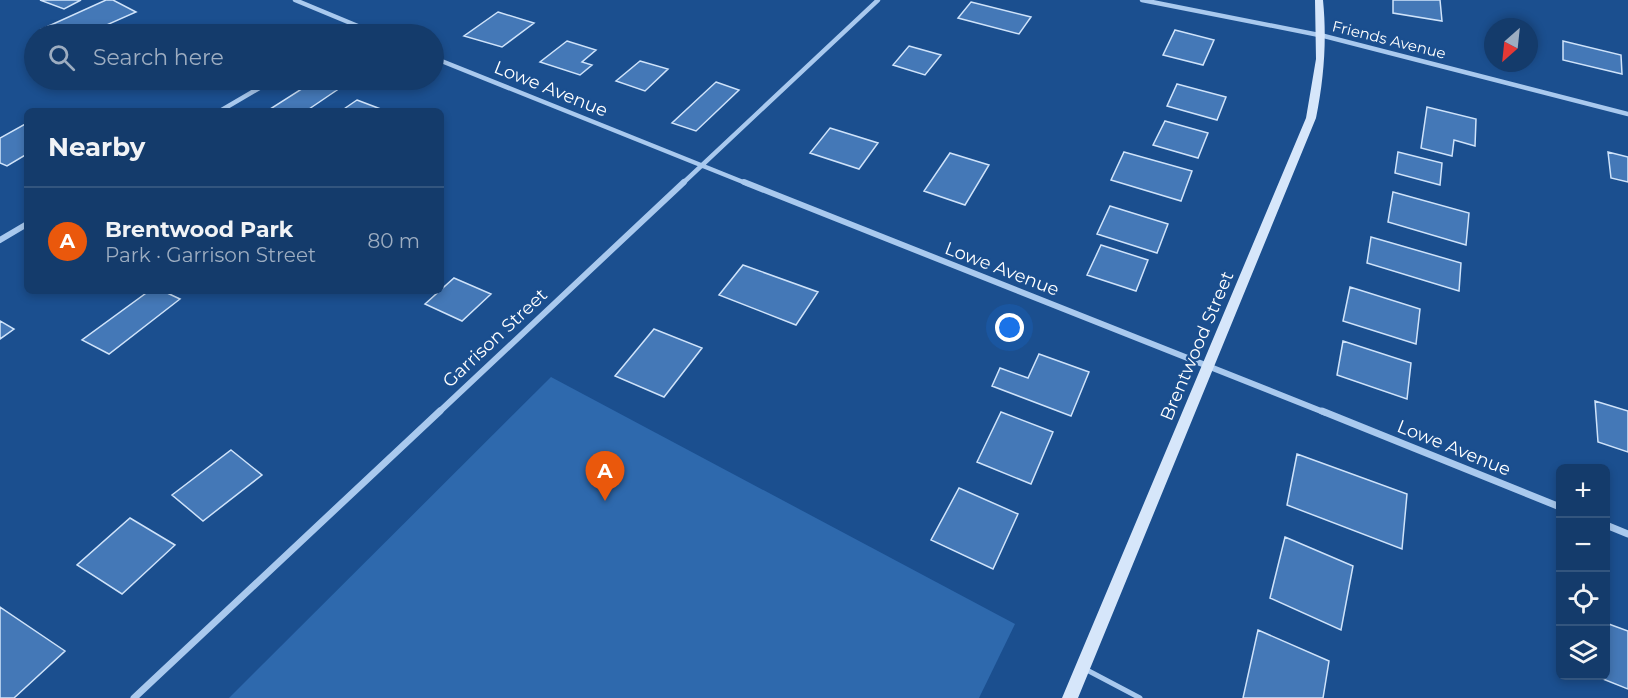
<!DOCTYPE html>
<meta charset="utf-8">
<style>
:root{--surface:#143b6b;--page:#1d4271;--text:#f1f3f6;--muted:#9dadc1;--line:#33557e;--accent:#ea580c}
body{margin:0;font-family:Montserrat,sans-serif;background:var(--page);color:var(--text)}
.controls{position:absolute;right:18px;bottom:18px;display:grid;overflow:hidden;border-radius:9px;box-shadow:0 3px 9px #0003}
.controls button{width:54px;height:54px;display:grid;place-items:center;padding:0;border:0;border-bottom:2px solid var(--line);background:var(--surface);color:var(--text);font:30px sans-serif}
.compass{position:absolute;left:1484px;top:18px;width:54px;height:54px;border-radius:50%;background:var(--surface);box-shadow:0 3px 9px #0003;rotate:207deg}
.you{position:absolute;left:1010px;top:328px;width:21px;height:21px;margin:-15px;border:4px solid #fff;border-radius:50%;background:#1a73e8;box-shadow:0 0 0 9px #1a73e833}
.badge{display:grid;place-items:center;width:39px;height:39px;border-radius:50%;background:var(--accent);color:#fff;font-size:20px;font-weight:700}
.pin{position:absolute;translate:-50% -50px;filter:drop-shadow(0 2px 3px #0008)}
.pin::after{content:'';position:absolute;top:32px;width:21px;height:18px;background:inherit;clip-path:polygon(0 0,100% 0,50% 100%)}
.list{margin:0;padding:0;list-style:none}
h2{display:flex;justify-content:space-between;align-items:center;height:78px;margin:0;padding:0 24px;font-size:26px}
h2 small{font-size:20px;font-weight:400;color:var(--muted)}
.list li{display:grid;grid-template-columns:39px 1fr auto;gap:18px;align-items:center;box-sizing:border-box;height:108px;padding:0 24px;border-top:2px solid var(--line)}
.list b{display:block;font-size:22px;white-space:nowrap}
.list p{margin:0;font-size:20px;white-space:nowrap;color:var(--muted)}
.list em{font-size:20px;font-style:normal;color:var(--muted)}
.icon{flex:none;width:33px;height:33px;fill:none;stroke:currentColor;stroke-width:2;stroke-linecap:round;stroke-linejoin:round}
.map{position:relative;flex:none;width:1628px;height:698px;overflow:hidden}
.search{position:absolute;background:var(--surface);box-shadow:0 3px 9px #0003;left:24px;top:24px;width:420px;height:66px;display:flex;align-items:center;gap:15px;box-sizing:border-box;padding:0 21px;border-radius:33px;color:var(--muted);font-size:22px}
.panel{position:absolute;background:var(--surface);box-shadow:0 3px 9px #0003;left:24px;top:108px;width:420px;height:186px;border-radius:9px}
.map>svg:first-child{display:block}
.green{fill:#2e69ad}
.building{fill:#4478b7;stroke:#cfe3fa;stroke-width:1.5}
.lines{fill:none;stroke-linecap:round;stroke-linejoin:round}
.service{stroke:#a9c9ee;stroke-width:5}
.minor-far2{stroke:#a9c9ee;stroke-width:4.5}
.minor-far1{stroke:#a9c9ee;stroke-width:6}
.minor{stroke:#a9c9ee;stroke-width:7}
.secondary{fill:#d6e6fa;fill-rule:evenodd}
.labels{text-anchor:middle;stroke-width:4.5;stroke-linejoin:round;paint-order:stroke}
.far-street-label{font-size:15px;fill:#fff;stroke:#1b4f8f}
.street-label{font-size:18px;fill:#fff;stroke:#1b4f8f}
</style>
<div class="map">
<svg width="1628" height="698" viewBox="0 0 1628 698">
<rect width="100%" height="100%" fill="#1b4f8f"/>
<!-- green -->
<path class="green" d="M551 377 1015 624 979 698H229Z"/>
<!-- building -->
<path class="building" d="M40 0H81L64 9Z
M106 0H113L136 12 100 28 95 25 77 34 68 29 54 34 42 29Z
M1393 0H1440L1442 21 1393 13Z
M971 2 1031 17 1019 34 958 18Z
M498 12 534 23 502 47 464 36Z
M1175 30 1214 40 1203 65 1163 55Z
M567 41 596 50 582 62 592 65 580 75 540 62Z
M1563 41 1621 55 1622 74 1563 60Z
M909 46 941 55 925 75 893 65Z
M640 61 668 69 645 91 616 81Z
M314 81 337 90 306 111H267Z
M716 82 739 90 696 131 672 123Z
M1177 84 1226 97 1217 120 1167 106Z
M357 100 386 111H341Z
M1427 107 1476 119 1475 146 1454 140 1452 156 1421 148Z
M1165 121 1208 133 1198 158 1153 145Z
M27 123V154L7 166 0 163V138Z
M830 128 878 143 859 169 810 153Z
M1124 152 1192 171 1181 201 1111 180Z
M1398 152 1442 163 1440 185 1395 173Z
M1608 152 1628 157V182L1611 178Z
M950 153 989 165 965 205 924 191Z
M1393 192 1469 213 1466 245 1388 222Z
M1110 206 1168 224 1157 253 1097 234Z
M1371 237 1461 263 1459 291 1367 263Z
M1101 245 1148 260 1136 291 1087 275Z
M743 265 818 292 796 325 719 295Z
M454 278 491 294 462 321 425 304Z
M1350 287 1420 309 1416 344 1343 321Z
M149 291H163L180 299 109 354 82 340Z
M0 321 14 329 0 339Z
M654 329 702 348 664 397 615 376Z
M1343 341 1411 363 1407 399 1337 375Z
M1039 354 1089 372 1071 416 992 386 1000 368 1028 378Z
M1595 401 1628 411V452L1598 442Z
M1001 412 1053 432 1031 484 977 462Z
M231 450 262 475 203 521 172 495Z
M1297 454 1407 494 1402 549 1287 505Z
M959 488 1018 514 993 569 931 540Z
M130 518 175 545 122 594 77 565Z
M1285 537 1353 566 1341 630 1270 598Z
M0 607 65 651 14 698H0Z
M1606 623 1628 631V689L1598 677 1606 676Z
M1258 630 1329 661 1323 698H1243Z"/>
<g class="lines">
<!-- service -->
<path class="service" d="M1085 669 1140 698"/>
<!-- minor-far2 -->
<path class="minor-far2" d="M295 0 377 34
M1142 0 1324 36 1628 114
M347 34 359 27
M434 58 748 184
M220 111 273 80
M682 184 878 0"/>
<!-- minor-far1 -->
<path class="minor-far1" d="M744 182 1326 413
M0 240 27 224
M438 413 684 182"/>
<!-- minor -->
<path class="minor" d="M1322 411 1560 507
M1606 525 1628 534
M134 698 440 411"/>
<!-- secondary -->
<path class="secondary" d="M1315 0H1323C1327 40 1324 78 1316 118L1078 698H1062L1306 118 1316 59Z"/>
</g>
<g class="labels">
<!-- far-street labels -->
<g class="far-street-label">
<text transform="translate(1389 40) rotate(14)" y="5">Friends Avenue</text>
</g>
<!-- street labels -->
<g class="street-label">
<text transform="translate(551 89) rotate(22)" y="6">Lowe Avenue</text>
<text transform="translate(1002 269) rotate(21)" y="6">Lowe Avenue</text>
<text transform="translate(495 338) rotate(-43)" y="6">Garrison Street</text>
<text transform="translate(1197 346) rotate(-67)" y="6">Brentwood Street</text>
<text transform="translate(1454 448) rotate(22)" y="6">Lowe Avenue</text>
</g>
</g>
</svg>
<div class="controls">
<button>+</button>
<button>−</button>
<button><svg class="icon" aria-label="locate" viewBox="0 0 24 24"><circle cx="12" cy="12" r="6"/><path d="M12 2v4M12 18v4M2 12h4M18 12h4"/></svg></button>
<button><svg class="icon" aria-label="layers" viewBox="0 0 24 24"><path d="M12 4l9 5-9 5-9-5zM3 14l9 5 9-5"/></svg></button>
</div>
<svg class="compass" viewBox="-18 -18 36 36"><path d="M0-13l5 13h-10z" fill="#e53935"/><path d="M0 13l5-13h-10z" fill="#9dadc1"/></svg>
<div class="you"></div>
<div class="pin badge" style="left:605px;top:501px">A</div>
<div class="search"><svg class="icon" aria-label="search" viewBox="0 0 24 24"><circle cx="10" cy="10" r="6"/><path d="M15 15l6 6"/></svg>Search here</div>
<section class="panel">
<h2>Nearby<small></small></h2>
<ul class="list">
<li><span class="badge">A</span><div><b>Brentwood Park</b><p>Park · Garrison Street</p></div><em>80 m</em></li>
</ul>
</section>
</div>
